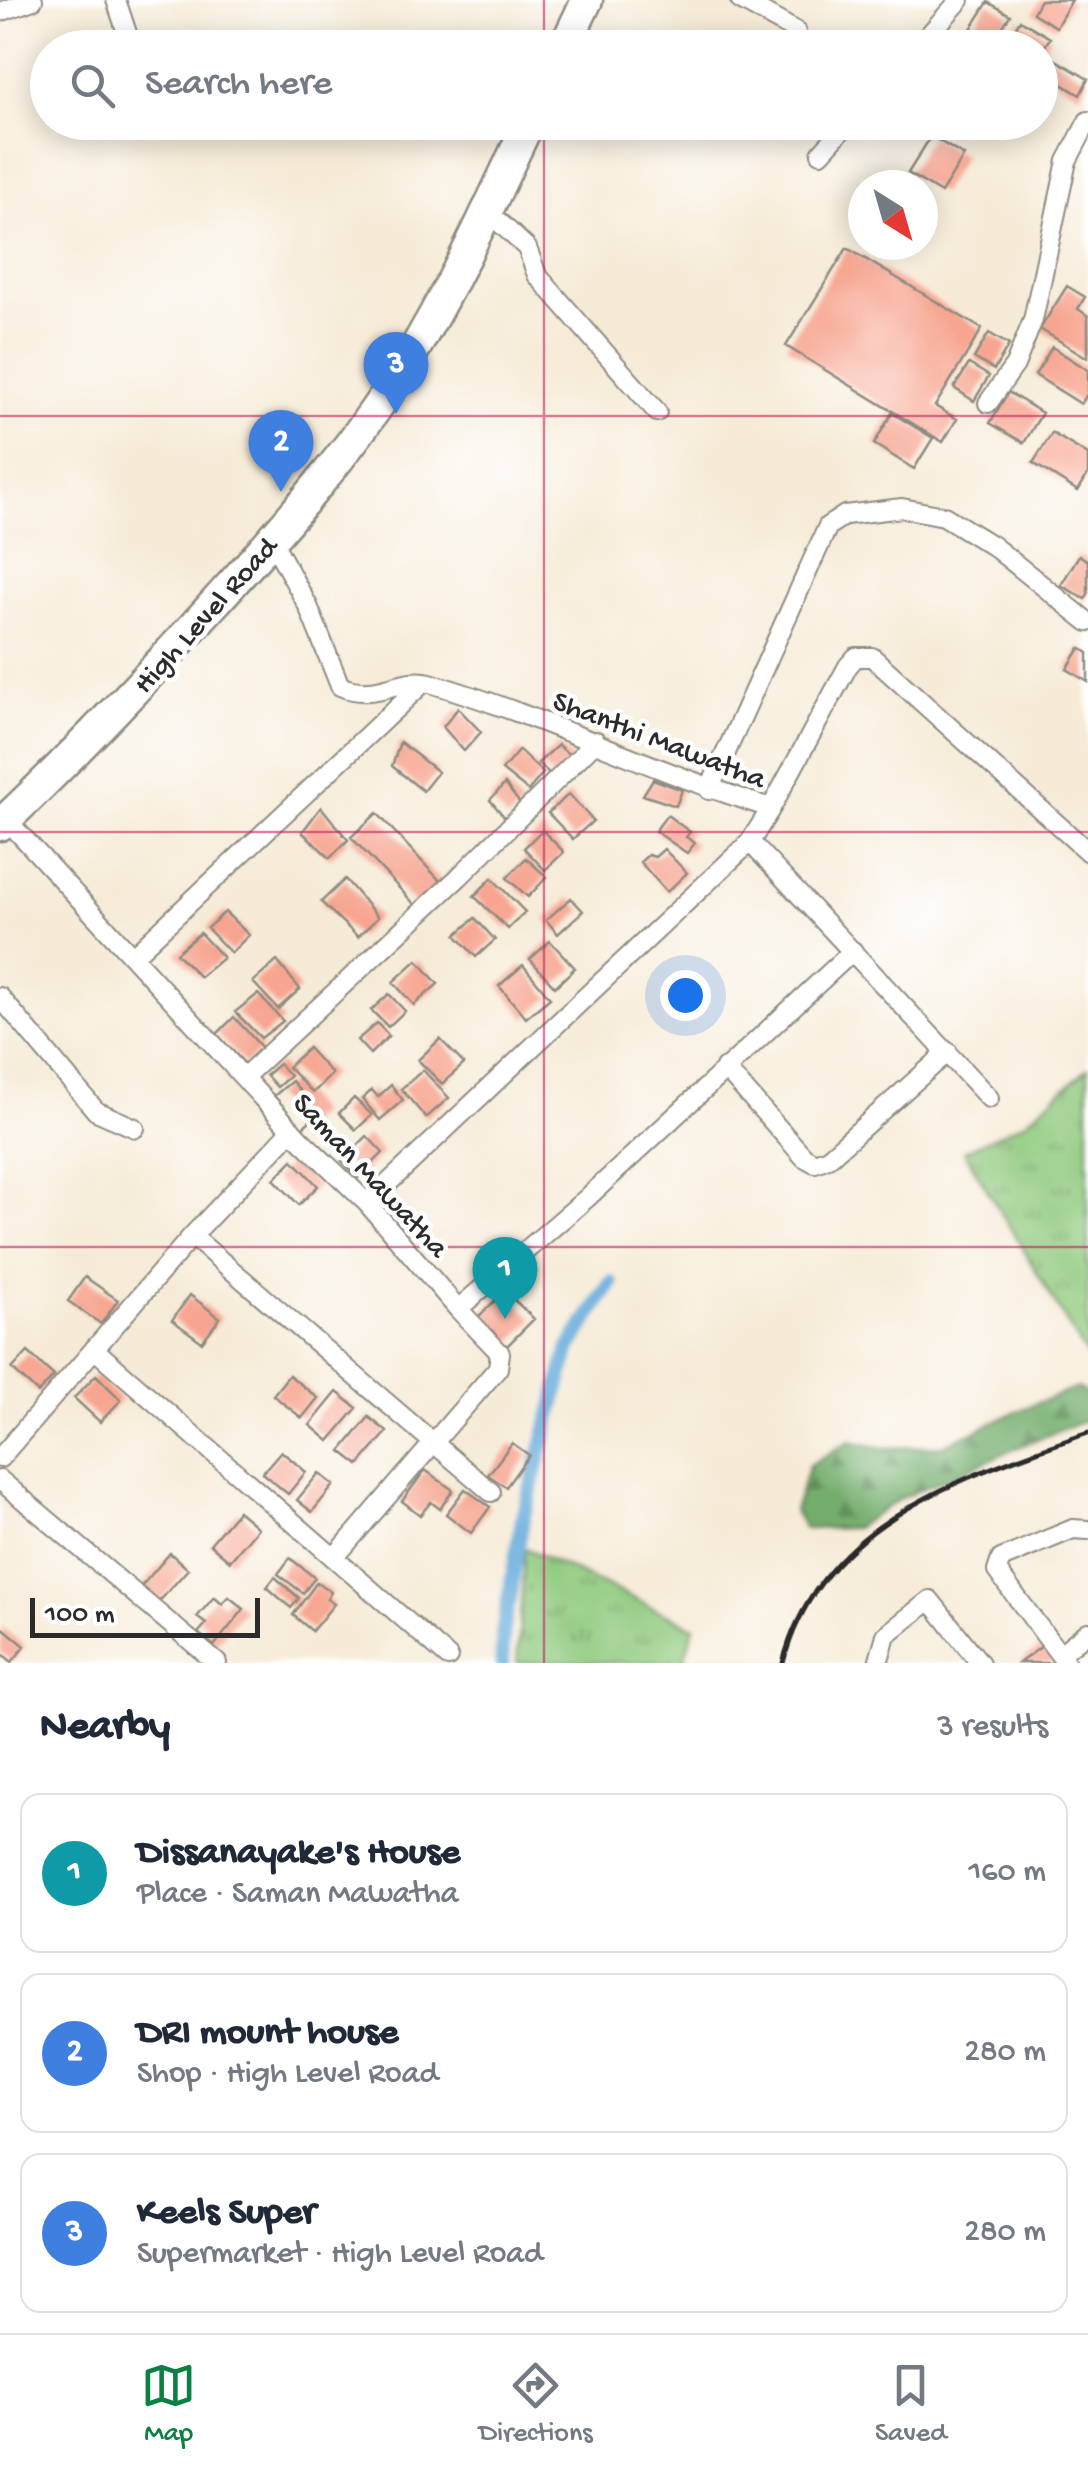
<!DOCTYPE html>
<meta charset="utf-8">
<style>
:root{--surface:#fff;--page:#f6f6f7;--text:#1f2937;--muted:#747a83;--line:#e0e1e3;--accent:#0b8043}
body{margin:0;font-family:"Gochi Hand",sans-serif;background:var(--page);color:var(--text)}
.compass{position:absolute;left:848px;top:170px;width:90px;height:90px;border-radius:50%;background:var(--surface);box-shadow:0 5px 25px #0003;rotate:143deg}
.scale{position:absolute;left:30px;bottom:25px;width:230px;box-sizing:border-box;padding-left:10px;border:5px solid #2b2b2b;border-top:0;font-size:28px;line-height:35px;white-space:nowrap;color:#2b2b2b;-webkit-text-stroke:8px #fff;paint-order:stroke}
.you{position:absolute;left:685px;top:995px;width:35px;height:35px;margin:-25px;border:8px solid #fff;border-radius:50%;background:#1a73e8;box-shadow:0 0 0 15px #1a73e833}
.badge{display:grid;place-items:center;width:65px;height:65px;border-radius:50%;background:var(--accent);color:#fff;font-size:32px;font-weight:700}
.pin{position:absolute;translate:-50% -82px;filter:drop-shadow(0 2px 5px #0008)}
.pin::after{content:'';position:absolute;top:52px;width:35px;height:30px;background:inherit;clip-path:polygon(0 0,100% 0,50% 100%)}
.list{margin:0;padding:0;list-style:none}
h2{display:flex;justify-content:space-between;align-items:center;height:130px;margin:0;padding:0 40px;font-size:42px}
h2 small{font-size:32px;font-weight:400;color:var(--muted)}
.list li{display:grid;grid-template-columns:65px 1fr auto;gap:30px;align-items:center;box-sizing:border-box;height:160px;margin:0 20px 20px;padding:0 20px;border:2px solid var(--line);border-radius:20px}
.list b{display:block;font-size:38px;white-space:nowrap}
.list p{margin:0;font-size:32px;white-space:nowrap;color:var(--muted)}
.list em{font-size:32px;font-style:normal;color:var(--muted)}
.icon{flex:none;width:55px;height:55px;fill:none;stroke:currentColor;stroke-width:2;stroke-linecap:round;stroke-linejoin:round}
.map{position:relative;flex:none;width:1088px;height:1663px;overflow:hidden}
.search{position:absolute;background:var(--surface);box-shadow:0 5px 25px #0003;left:30px;right:30px;top:30px;height:110px;display:flex;align-items:center;gap:25px;box-sizing:border-box;padding:0 35px;border-radius:55px;color:var(--muted);font-size:38px}
.sheet{height:670px;background:var(--surface)}
nav{display:flex;justify-content:space-around;align-items:center;box-sizing:border-box;height:140px;border-top:2px solid var(--line);background:var(--surface);font-size:28px;color:var(--muted)}
nav a{display:grid;justify-items:center;gap:5px}
nav .on{color:var(--accent)}
.map>svg:first-child{display:block}
.grass{fill:url(#grass-tufts);stroke:#5d7a54;stroke-width:2.5}
.forest{fill:url(#forest-firs);stroke:#4f6c4c;stroke-width:2.5}
.lines{fill:none;stroke-linecap:round;stroke-linejoin:round}
.canal{stroke:#64aada;stroke-width:15}
.building{fill:#f7a590}
.street-casing{stroke:#908b81;stroke-width:22}
.highway-casing{stroke:#908b81;stroke-width:35}
.street{stroke:#fff;stroke-width:18}
.highway{stroke:#fff;stroke-width:30}
.rail{stroke:#2b2b2b;stroke-width:5}
.grid{fill:none;stroke:#c2185b;stroke-width:2.5;stroke-opacity:0.55}
.labels{text-anchor:middle;stroke-width:9;stroke-linejoin:round;paint-order:stroke}
.street-label{font-size:30px;fill:#2b2b2b;stroke:#fff}
</style>
<div class="map">
<svg width="1088" height="1663" viewBox="0 0 1088 1663">
<defs>
<pattern id="grass-tufts" width="24" height="20" patternUnits="userSpaceOnUse" patternTransform="scale(2.5)"><rect width="24" height="20" fill="#8fc97d"/><path d="M3 7l-1-3M5 7V3M7 7l1-3M15 17l-1-3M17 17v-4M19 17l1-3" fill="none" stroke="#75a367"/></pattern>
<pattern id="forest-firs" width="22" height="20" patternUnits="userSpaceOnUse" patternTransform="scale(2.5)"><rect width="22" height="20" fill="#73ad6c"/><path d="M5 1l3.5 6h-7zM16 11l3.5 6h-7z" fill="#5f8d59"/></pattern>
</defs>
<rect width="100%" height="100%" fill="#fff"/>
<filter id="ink" filterUnits="userSpaceOnUse"><feTurbulence type="fractalNoise" baseFrequency=".01" numOctaves="2"/><feDisplacementMap in="SourceGraphic" scale="20" xChannelSelector="R" yChannelSelector="G"/><feConvolveMatrix kernelMatrix="1 2 1 2 8 2 1 2 1" color-interpolation-filters="sRGB"/></filter>
<filter id="wash" filterUnits="userSpaceOnUse"><feTurbulence type="fractalNoise" baseFrequency=".0048" numOctaves="4" result="noise"/><feDisplacementMap in="SourceGraphic" scale="40" xChannelSelector="R" yChannelSelector="G"/><feGaussianBlur stdDeviation="2.25" result="paint"/><feColorMatrix in="noise" values="0 0 0 0 0 0 0 0 0 0 0 0 0 0 0 0 0 1.4 0 .05"/><feComposite in="paint" operator="in"/></filter>
<g filter="url(#wash)">
<rect width="100%" height="100%" fill="#f6ebd7"/>
<!-- grass -->
<path class="grass" d="M1088 1068V1358L964 1151 1025 1122Z
M525 1548 694 1627 683 1663H517Z"/>
<!-- forest -->
<path class="forest" d="M1077 1388 1088 1394V1420L1037 1439 901 1498 855 1528 805 1529 794 1511 809 1465 850 1441 884 1448 943 1446 1022 1409Z"/>
<g class="lines">
<!-- canal -->
<path class="canal" d="M502 1663 503 1632 522 1522 569 1349 611 1283"/>
</g>
<g id="blocks">
<!-- building -->
<path class="building" d="M1040 0H1072L1056 27 1033 13Z
M988 2 1010 15 991 46 969 32Z
M1020 20 1050 38 1040 54V48H1016L1007 42Z
M943 25 974 44 972 48H929Z
M1051 57 1088 79 1080 95 1042 72Z
M931 136 964 156 941 193 908 173Z
M847 248 982 329 935 406 957 419 943 442 786 346Z
M1067 286 1085 297 1078 309 1088 316V358L1040 329Z
M989 333 1009 345 994 370 974 358Z
M1052 347 1088 370V393L1081 404 1035 375Z
M969 364 989 376 974 401 954 388Z
M1008 392 1042 413 1024 443 990 423Z
M892 413 933 438 914 469 874 444Z
M1052 433 1088 455V474L1078 491 1033 463Z
M1079 555 1088 561V594L1085 599 1061 585Z
M1080 648 1088 653V682L1067 669Z
M458 708 481 732 464 751 443 727Z
M400 742 438 772 423 791 392 766Z
M558 745 573 758 553 777 538 763Z
M519 750 543 773 528 791 502 770Z
M653 779 682 790 676 806 643 795Z
M505 784 522 806 507 820 490 800Z
M569 794 593 821 573 839 548 813Z
M321 807 348 840 330 858 302 832Z
M377 813 443 884 418 908 351 837Z
M667 815 690 832 686 837 695 843 687 853 655 831Z
M542 830 564 852 545 870 524 848Z
M664 849 687 873 667 892 640 862 648 855 655 857Z
M526 858 547 877 528 897 507 878Z
M492 878 525 912 508 929 474 896Z
M345 879 378 917 358 937 321 902Z
M571 898 583 911 558 934 546 920Z
M225 912 249 935 231 953 207 928Z
M475 918 495 940 476 957 456 935Z
M200 933 223 958 200 977 176 953Z
M550 941 575 968 555 987 530 959Z
M417 960 438 984 414 1005 393 982Z
M277 961 300 989 278 1009 253 982Z
M523 965 550 998 526 1018 499 986Z
M258 994 283 1021 261 1038 235 1012Z
M389 994 405 1011 388 1027 371 1010Z
M234 1017 262 1048 245 1064 217 1034Z
M377 1023 389 1036 370 1054 357 1040Z
M440 1039 464 1064 442 1084 418 1060Z
M308 1048 332 1074 313 1093 288 1067Z
M279 1064 290 1076 277 1087 266 1075Z
M423 1070 449 1098 426 1118 401 1089Z
M292 1081 319 1113 302 1128 274 1096Z
M391 1085 403 1100 380 1120 362 1099 372 1090 378 1097Z
M354 1098 372 1115 356 1130 339 1113Z
M367 1136 383 1153 358 1178 342 1161Z
M293 1160 318 1186 299 1205 274 1179Z
M85 1277 118 1300 101 1324 68 1301Z
M505 1291 534 1319 506 1347 477 1318Z
M190 1295 220 1318 202 1342 172 1320Z
M28 1352 54 1376 38 1393 12 1369Z
M96 1375 121 1400 100 1422 74 1398Z
M289 1375 318 1398 302 1418 273 1395Z
M337 1392 357 1408 329 1441 310 1425Z
M369 1417 387 1432 359 1465 341 1451Z
M512 1443 529 1455 506 1487 488 1475Z
M281 1451 306 1472 288 1494 262 1473Z
M425 1470 453 1490 440 1509 431 1502 420 1515 402 1501Z
M319 1473 334 1485 312 1512 297 1500Z
M465 1489 490 1507 471 1533 446 1514Z
M238 1511 258 1528 230 1561 210 1544Z
M170 1553 188 1569 157 1604 139 1589Z
M290 1558 315 1578 303 1593 278 1574Z
M275 1577 299 1598 291 1608 267 1587Z
M317 1582 331 1592 327 1599 334 1604 312 1631 293 1615Z
M214 1597 222 1604 229 1597 244 1609 214 1646 198 1633 206 1624 197 1617Z
M2 1627 25 1646 12 1662 0 1652Z
M1042 1646 1055 1663H1019Z"/>
</g>
</g>
<g filter="url(#ink)">
<use href="#blocks" fill-opacity="0" stroke="#908b81" stroke-width="2.5"/>
<g class="lines">
<!-- street casing -->
<g class="street-casing">
<path id="street" d="M116 0 132 48
M740 0 796 31
M0 12 33 0
M917 48 960 0
M821 153 849 122
M487 211 527 248 537 275 657 412
M988 403 1015 365 1033 320 1067 161 1088 121
M272 540 308 606 340 686C376 702 402 675 430 683 547 717 655 773 771 808L848 666 856 657H872L1088 852
M709 790 828 526 845 515 902 508 944 516 993 546 1088 622
M6 819 300 1139 367 1203 458 1309 587 1198 853 951
M750 842 989 1098
M133 956 424 682
M0 997 96 1111 135 1128
M725 1068 804 1157 815 1163 828 1158 948 1052
M244 1077 459 877 596 741
M367 1203 750 842 771 808
M192 1236 491 1492
M94 1349 448 1657
M0 1458 192 1236 292 1130
M0 1480 217 1663
M334 1558 498 1368 500 1353 458 1309
M1060 1654 1088 1632
M878 1663 886 1635 930 1600 980 1663
M1066 1663 997 1571 1001 1559 1073 1529 1088 1530"/>
</g>
<!-- highway casing -->
<g class="highway-casing">
<path id="highway" d="M564 48 587 0
M0 825C74 756 143 682 211 607 280 531 350 453 405 365 453 287 490 205 529 122"/>
</g>
<!-- street -->
<use href="#street" class="street"/>
<!-- highway -->
<use href="#highway" class="highway"/>
<!-- rail -->
<path class="rail" d="M783 1663C819 1521 966 1476 1088 1433"/>
</g>
</g>
<!-- grid -->
<path class="grid" d="M544 0V48M544 122V1663M0 416H1088M0 832H1088M0 1247H1088"/>
<g class="labels">
<!-- street labels -->
<g class="street-label">
<text transform="translate(204 614) rotate(-48)" y="10">High Level Road</text>
<text transform="translate(660 738) rotate(21)" y="10">Shanthi Mawatha</text>
<text transform="translate(372 1174) rotate(47)" y="10">Saman Mawatha</text>
</g>
</g>
</svg>
<svg class="compass" viewBox="-18 -18 36 36"><path d="M0-13l5 13h-10z" fill="#e53935"/><path d="M0 13l5-13h-10z" fill="#747a83"/></svg>
<div class="scale">100 m</div>
<div class="you"></div>
<div class="pin badge" style="left:505px;top:1319px;background:#0f9aa8">1</div>
<div class="pin badge" style="left:281px;top:492px;background:#3f7fe0">2</div>
<div class="pin badge" style="left:396px;top:414px;background:#3f7fe0">3</div>
<div class="search"><svg class="icon" aria-label="search" viewBox="0 0 24 24"><circle cx="10" cy="10" r="6"/><path d="M15 15l6 6"/></svg>Search here</div>
</div>
<section class="sheet">
<h2>Nearby<small>3 results</small></h2>
<ul class="list">
<li><span class="badge" style="background:#0f9aa8">1</span><div><b>Dissanayake's House</b><p>Place · Saman Mawatha</p></div><em>160 m</em></li>
<li><span class="badge" style="background:#3f7fe0">2</span><div><b>DRI mount house</b><p>Shop · High Level Road</p></div><em>280 m</em></li>
<li><span class="badge" style="background:#3f7fe0">3</span><div><b>Keels Super</b><p>Supermarket · High Level Road</p></div><em>280 m</em></li>
</ul>
</section>
<nav>
<a class="on"><svg class="icon" aria-label="map" viewBox="0 0 24 24"><path d="M3 6l6-2 6 2 6-2v14l-6 2-6-2-6 2zM9 4v14M15 6v14"/></svg>Map</a>
<a><svg class="icon" aria-label="directions" viewBox="0 0 24 24"><path d="M12 3l9 9-9 9-9-9zM9 14v-3h6M13 9l2 2-2 2"/></svg>Directions</a>
<a><svg class="icon" aria-label="saved" viewBox="0 0 24 24"><path d="M7 4h10v16l-5-4-5 4z"/></svg>Saved</a>
</nav>
